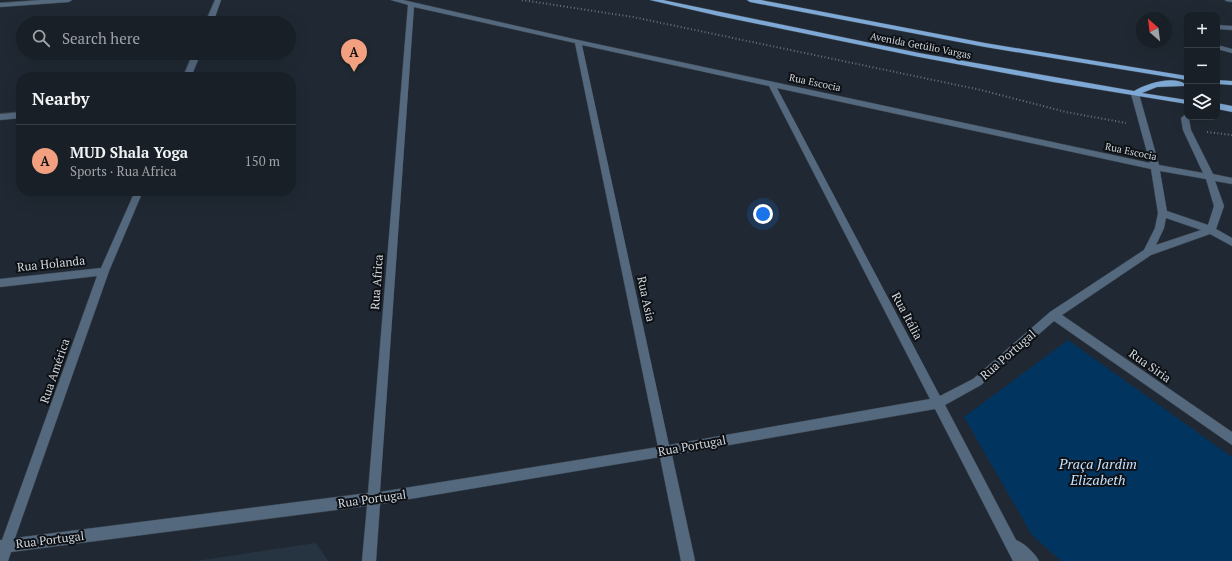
<!DOCTYPE html>
<meta charset="utf-8">
<style>
:root{--surface:#181f26;--page:#252c32;--text:#f1f3f6;--muted:#9fa2a7;--line:#363d43;--accent:#f3a081}
body{margin:0;font-family:"PT Serif",serif;background:var(--page);color:var(--text)}
.controls{position:absolute;right:12px;top:12px;display:grid;overflow:hidden;border-radius:8px;box-shadow:0 4px 16px #0002}
.controls button{width:36px;height:36px;display:grid;place-items:center;padding:0;border:0;border-bottom:1px solid var(--line);background:var(--surface);color:var(--text);font:20px sans-serif}
.compass{position:absolute;left:1136px;top:12px;width:36px;height:36px;border-radius:50%;background:var(--surface);box-shadow:0 4px 16px #0002;rotate:332deg}
.you{position:absolute;left:763px;top:214px;width:14px;height:14px;margin:-10px;border:3px solid #fff;border-radius:50%;background:#1a73e8;box-shadow:0 0 0 6px #1a73e833}
.badge{display:grid;place-items:center;width:26px;height:26px;border-radius:50%;background:var(--accent);color:#111;font-size:13px;font-weight:700}
.pin{position:absolute;translate:-50% -33px;filter:drop-shadow(0 1px 2px #0008)}
.pin::after{content:'';position:absolute;top:21px;width:14px;height:12px;background:inherit;clip-path:polygon(0 0,100% 0,50% 100%)}
.list{margin:0;padding:0;list-style:none}
h2{display:flex;justify-content:space-between;align-items:center;height:52px;margin:0;padding:0 16px;font-size:17px}
h2 small{font-size:13px;font-weight:400;color:var(--muted)}
.list li{display:grid;grid-template-columns:26px 1fr auto;gap:12px;align-items:center;box-sizing:border-box;height:72px;padding:0 16px;border-top:1px solid var(--line)}
.list b{display:block;font-size:15px;white-space:nowrap}
.list p{margin:0;font-size:13px;white-space:nowrap;color:var(--muted)}
.list em{font-size:13px;font-style:normal;color:var(--muted)}
.icon{flex:none;width:22px;height:22px;fill:none;stroke:currentColor;stroke-width:2;stroke-linecap:round;stroke-linejoin:round}
.map{position:relative;flex:none;width:1232px;height:561px;overflow:hidden}
.search{position:absolute;background:var(--surface);box-shadow:0 4px 16px #0002;left:16px;top:16px;width:280px;height:44px;display:flex;align-items:center;gap:10px;box-sizing:border-box;padding:0 14px;border-radius:22px;color:var(--muted);font-size:15px}
.panel{position:absolute;background:var(--surface);box-shadow:0 4px 16px #0002;left:16px;top:72px;width:280px;height:124px;border-radius:16px}
.map>svg:first-child{display:block}
.built{fill:#263442}
.green{fill:#023460}
.lines{fill:none;stroke-linecap:round;stroke-linejoin:round}
.minor-casing{stroke:#3c454e;stroke-width:1}
.major-casing{stroke:#3c454e;stroke-width:1}
.path{stroke:#6c747c;stroke-width:2;stroke-dasharray:1 2.5;stroke-linecap:butt}
.minor{fill:#54687e;fill-rule:evenodd}
.major{fill:#7ea8d5;fill-rule:evenodd}
.labels{text-anchor:middle;stroke-width:4;stroke-linejoin:round;paint-order:stroke}
.far-street-label{font-size:10px;fill:#d0d6dc;stroke:#0d1115}
.street-label{font-size:12px;fill:#d0d6dc;stroke:#0d1115}
.near-park-label{font-size:14px;font-style:italic;fill:#c5e0fd;stroke:#0d1115}
</style>
<div class="map">
<svg width="1232" height="561" viewBox="0 0 1232 561">
<rect width="100%" height="100%" fill="#202933"/>
<!-- built -->
<path class="built" d="M316 543 328 561H196Z"/>
<!-- green -->
<path class="green" d="M1068 340 1232 457V561H1061L1032 535 964 417Z"/>
<g class="lines">
<!-- minor casing -->
<g class="minor-casing">
<path id="minor" d="M41 0H72L69 2 0 7V3Z
M215 0H221L213 23H205Z
M391 0H403L578 40 1150 163 1131 94 1135 92 1139 94 1159 165 1203 173 1183 130 1181 118 1187 113V117H1190L1189 119 1191 130 1213 174 1232 178V184L1215 181 1224 206 1216 229 1232 238V246L1210 234 1151 255 1062 315 1232 432V445L1054 321 981 385 945 405 1016 540C1024 543 1035 553 1039 561H1013L935 409 672 455 695 561H681L660 457 380 504 376 561H362L367 506 11 552 8 561H0V540H2L97 276 0 287V279L101 268 135 191H143L109 271 15 538 368 493 408 5ZM414 7 575 43 658 447 380 492ZM582 45 769 86 930 399 669 445ZM777 88 1151 169 1158 213 1155 228 1144 250 1050 312 973 379 940 396ZM1160 171 1206 179 1214 206 1208 225 1167 211ZM1166 218 1201 230 1156 245 1164 228Z
M1225 0H1232V2L1226 1Z
M1217 25 1232 26V30L1217 29Z
M1217 45 1232 49V53L1217 49Z
M193 53H201L191 77H183Z
M21 112V118L0 120V114Z"/>
</g>
<!-- major casing -->
<g class="major-casing">
<path id="major" d="M650 0H663L919 53 1134 91C1145 84 1174 75 1185 84L1184 86 1157 87 1142 93 1187 100V104L1053 82 919 57 719 16Z
M747 0H761L985 43 1187 76V80L985 47 750 2Z
M1217 80 1232 81V85L1217 84Z
M1217 103 1232 106V112L1217 109Z"/>
</g>
<!-- path -->
<path class="path" d="M522 0 633 17 981 90 1066 112 1126 123
M1207 132 1232 135"/>
<!-- minor -->
<use href="#minor" class="minor"/>
<!-- major -->
<use href="#major" class="major"/>
</g>
<g class="labels">
<!-- far-street labels -->
<g class="far-street-label">
<text transform="translate(921 45) rotate(11)" y="4">Avenida Getúlio Vargas</text>
<text transform="translate(815 82) rotate(12)" y="4">Rua Escocia</text>
<text transform="translate(1131 151) rotate(12)" y="4">Rua Escocia</text>
</g>
<!-- street labels -->
<g class="street-label">
<text transform="translate(51 264) rotate(-6)" y="4">Rua Holanda</text>
<text transform="translate(377 282) rotate(-86)" y="4">Rua Africa</text>
<text transform="translate(646 299) rotate(78)" y="4">Rua Asia</text>
<text transform="translate(907 316) rotate(62)" y="4">Rua Itália</text>
<text transform="translate(1008 355) rotate(-41)" y="4">Rua Portugal</text>
<text transform="translate(1150 366) rotate(35)" y="4">Rua Siria</text>
<text transform="translate(55 371) rotate(-71)" y="4">Rua América</text>
<text transform="translate(692 446) rotate(-10)" y="4">Rua Portugal</text>
<text transform="translate(372 499) rotate(-8)" y="4">Rua Portugal</text>
<text transform="translate(50 540) rotate(-7)" y="4">Rua Portugal</text>
</g>
<!-- near-park labels -->
<g class="near-park-label">
<text x="1098" y="469">Praça Jardim<tspan x="1098" dy="16">Elizabeth</tspan></text>
</g>
</g>
</svg>
<div class="controls">
<button>+</button>
<button>−</button>
<button><svg class="icon" aria-label="layers" viewBox="0 0 24 24"><path d="M12 4l9 5-9 5-9-5zM3 14l9 5 9-5"/></svg></button>
</div>
<svg class="compass" viewBox="-18 -18 36 36"><path d="M0-13l5 13h-10z" fill="#e53935"/><path d="M0 13l5-13h-10z" fill="#9fa2a7"/></svg>
<div class="you"></div>
<div class="pin badge" style="left:354px;top:72px">A</div>
<div class="search"><svg class="icon" aria-label="search" viewBox="0 0 24 24"><circle cx="10" cy="10" r="6"/><path d="M15 15l6 6"/></svg>Search here</div>
<section class="panel">
<h2>Nearby<small></small></h2>
<ul class="list">
<li><span class="badge">A</span><div><b>MUD Shala Yoga</b><p>Sports · Rua Africa</p></div><em>150 m</em></li>
</ul>
</section>
</div>
